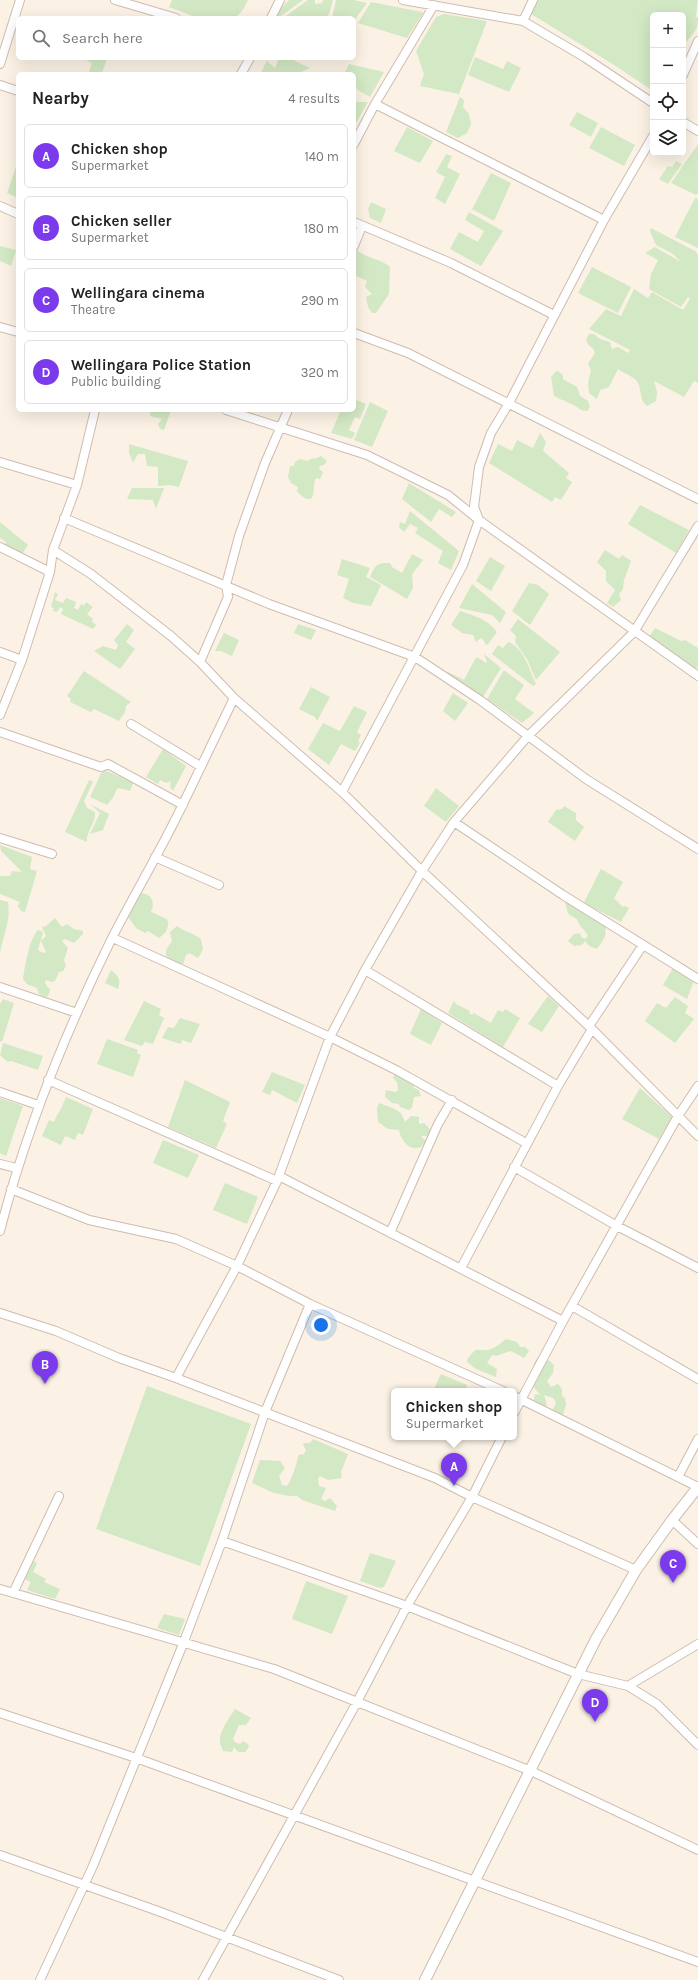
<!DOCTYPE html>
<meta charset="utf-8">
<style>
:root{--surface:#fff;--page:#f2f2f2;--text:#222;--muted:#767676;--line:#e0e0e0;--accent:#7c3aed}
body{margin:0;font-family:Karla,sans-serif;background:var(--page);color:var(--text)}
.controls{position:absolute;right:12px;top:12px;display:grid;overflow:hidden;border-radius:6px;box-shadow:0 4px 16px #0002}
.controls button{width:36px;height:36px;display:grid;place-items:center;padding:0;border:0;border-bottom:1px solid var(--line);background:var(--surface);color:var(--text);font:20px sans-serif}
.you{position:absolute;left:321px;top:1325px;width:14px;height:14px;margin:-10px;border:3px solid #fff;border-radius:50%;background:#1a73e8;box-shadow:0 0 0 6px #1a73e833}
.badge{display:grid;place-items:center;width:26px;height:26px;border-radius:50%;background:var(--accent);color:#fff;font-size:13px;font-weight:700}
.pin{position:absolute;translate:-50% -33px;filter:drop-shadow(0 1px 2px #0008)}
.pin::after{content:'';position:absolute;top:21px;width:14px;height:12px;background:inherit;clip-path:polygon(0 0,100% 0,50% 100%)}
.popup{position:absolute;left:391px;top:1388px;width:126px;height:52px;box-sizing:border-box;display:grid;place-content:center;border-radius:6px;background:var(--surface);filter:drop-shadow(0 1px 3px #0005);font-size:13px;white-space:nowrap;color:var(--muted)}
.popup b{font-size:15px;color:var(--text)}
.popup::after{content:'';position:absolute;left:50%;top:100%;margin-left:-8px;border:8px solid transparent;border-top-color:var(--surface)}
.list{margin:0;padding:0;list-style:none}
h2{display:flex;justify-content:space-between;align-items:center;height:52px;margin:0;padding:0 16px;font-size:17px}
h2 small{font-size:13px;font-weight:400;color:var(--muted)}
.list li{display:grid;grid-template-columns:26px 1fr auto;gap:12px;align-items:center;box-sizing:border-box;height:64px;margin:0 8px 8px;padding:0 8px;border:1px solid var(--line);border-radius:6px}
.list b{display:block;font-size:15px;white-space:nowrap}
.list p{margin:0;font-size:13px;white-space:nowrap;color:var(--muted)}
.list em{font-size:13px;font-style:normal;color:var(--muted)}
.icon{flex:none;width:22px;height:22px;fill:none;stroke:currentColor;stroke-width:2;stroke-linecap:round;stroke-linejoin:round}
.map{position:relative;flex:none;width:698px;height:1980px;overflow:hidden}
.search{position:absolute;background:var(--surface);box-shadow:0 4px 16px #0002;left:16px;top:16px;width:340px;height:44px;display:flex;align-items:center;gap:10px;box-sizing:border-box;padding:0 14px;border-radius:6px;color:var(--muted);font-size:15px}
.panel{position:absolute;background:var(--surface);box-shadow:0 4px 16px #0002;left:16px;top:72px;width:340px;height:340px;border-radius:6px}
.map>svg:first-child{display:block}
.green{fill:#d3e8c4}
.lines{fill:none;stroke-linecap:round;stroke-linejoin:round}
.minor-casing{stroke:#cebcaf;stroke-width:10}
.tertiary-casing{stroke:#cebcaf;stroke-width:12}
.minor{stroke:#fff;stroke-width:8}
.tertiary{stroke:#fff;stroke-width:10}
</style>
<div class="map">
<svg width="698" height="1980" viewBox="0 0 698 1980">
<rect width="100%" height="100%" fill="#fbf2e5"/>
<!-- green -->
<path class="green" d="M172 0H248L242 11 235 18H198L169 7Z
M289 0H303L278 18H273L277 12Z
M308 0H315V4L322 3 323 0H333L329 14 326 18H283Z
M336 0H354L367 3 354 21V18H332Z
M537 0H698L696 17 698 18C698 35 689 35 683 48V15H653V91L611 63 531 14Z
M371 2 422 12 423 13 407 38 358 23Z
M444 14 487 21 459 94 420 86 424 74 416 51 436 17Z
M475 57 503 69 507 61 521 68 509 92 468 75Z
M87 58H107L102 74 89 72 92 63 86 60Z
M279 58H289L310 68 297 74H260L267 61 275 68Z
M349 64 384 72 370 97C356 89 354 90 354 74H344Z
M460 97 464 100 463 107 469 114 471 124 467 133 458 138 446 132Z
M354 102H368L354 127Z
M577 112 598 123 591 137 569 125Z
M407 127 433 141 420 163 394 151Z
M601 127 635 145 624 166 589 148Z
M698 144V193L696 195 671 183Z
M446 154 452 156 447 167 460 174 445 204 435 198 445 177 436 172Z
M18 161V198L7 193Z
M676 161 682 164 668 184 659 179 668 166 672 167Z
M491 173 511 183 494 221 472 209Z
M695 198 698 199V248L675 237Z
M371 202 386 209 381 223 370 218 368 209Z
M469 212 503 231 481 266 450 249 459 232 478 242 484 231 465 220Z
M651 228 695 251 698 254V383L694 381 684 397 654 381 657 392 656 401 647 406C639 401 642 390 638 383 634 376 624 374 618 369L609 387 600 390 597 399 589 393 588 383 591 370 588 364 595 353C594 347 587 346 586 340L589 334H594L600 339 610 342 612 349 618 347 628 353 630 350 589 329 606 309 621 316 634 289 648 298 652 292 683 310 690 299 688 297 681 307 649 289 651 274 658 260 645 253 655 247 681 262 673 254 656 245 650 231Z
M0 246 16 250 11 266 0 261Z
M357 250C367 259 382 259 390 267L389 294 376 313H372L368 307 366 297 372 294 365 287 367 281 354 275V253Z
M592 267 631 287 618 313 578 293Z
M558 371 563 375V379L577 387 580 396 588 401 590 407 587 411 581 410C576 405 561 400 554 396L551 377 555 372Z
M354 399 366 404 360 419 355 417 349 430 355 433 352 439 331 433 341 410H354Z
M370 402 388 411 372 447 354 440Z
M150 410H171L164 430 160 429 158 424 162 419 150 416Z
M540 433 546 442 543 451 569 473 566 478 572 482 561 500 555 497 552 502 489 463 498 444 512 451 517 440 533 448Z
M129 444 188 461 179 487 170 485 158 486V467L147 466 145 454H138L133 463 129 453Z
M321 456 327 461 324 465 320 466 319 469 323 472 320 479 316 478C312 485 316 492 311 499 305 500 301 496 297 491L298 487 291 483 288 477 290 466H294L295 462 300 459 308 461 310 459 317 458Z
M409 483 456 512 452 517 439 509 431 522 402 499Z
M132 488H164L156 509 153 500 127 499Z
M640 505 689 530 676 553 628 524Z
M410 511 459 551 451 570 438 563 443 551 415 533 418 528 410 524 404 532 399 527 400 522 405 524Z
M0 522 28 545 22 554 5 545 6 542 0 538Z
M605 550 619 559 622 555 631 561 624 580 623 589 619 594 621 600 613 607 607 603 615 590 606 581V571L597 562Z
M412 554 423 560 412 574 413 588 407 599 370 577C375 565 377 563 390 563L392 567 402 573Z
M490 557 505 566 491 591 476 581Z
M342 559 370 568 366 577 381 585 371 606 353 603 343 598 349 579 337 575Z
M529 583 538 585 549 594 530 625 512 611Z
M472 584 506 612 500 623 492 615 459 608Z
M55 592 58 594 55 600 63 603 66 598 76 602 74 608 78 610 81 604 84 606 86 602 93 607 87 614 93 619 92 621 96 625 93 629 61 614 63 609 60 607 57 612 53 611 54 608 51 607Z
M460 611C474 616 488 619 497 632L488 644 486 645 484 641 481 638 476 642 473 635 462 633 451 625Z
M518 619 560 652 536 680 527 659 515 642 516 636 510 630Z
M127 624 134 630 126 642 135 649 120 669 94 651 103 646 116 650 118 645 114 640Z
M298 624 316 630 311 640 294 633Z
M655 628 681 641 685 640 698 648V666L696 669 649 637Z
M224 633 239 640 232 656 221 651H215Z
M508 642C525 648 529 670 536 684L533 686 492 654 498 645 503 648Z
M484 654 501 668 483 697 447 674 448 672 464 680 475 659 477 657 486 663 487 662Z
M504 670 524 685 515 699 534 713 522 723 487 699Z
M84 671 131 702 126 706 125 712 119 721 94 709 91 712 70 702 71 699 67 696Z
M311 687 330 697 317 721 315 717 299 709Z
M453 693 468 703 455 721 443 711Z
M354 706 367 712 357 732 361 735 358 741 360 743 355 751 341 744 329 765 308 749 323 723 340 731Z
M163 749 186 766 173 791 170 787 171 781 166 783 160 780 158 784 146 777Z
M103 769 133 783 130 791 119 788 116 790 114 796 107 805 90 797Z
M89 780 93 782 84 801 87 808 95 812C96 823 86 831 87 842L65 832Z
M436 788 459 806 446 822 424 806Z
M90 804 109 814 103 830 90 834 100 813Z
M564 806 576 813V820L584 827 575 841 548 822 556 810 562 809Z
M0 845 32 857 30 869 37 871 25 912 21 911 18 906 20 902 0 894V876H10L12 871 22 872 1 851Z
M601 869 623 882 614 898 623 907 625 906 629 908 621 922 590 906 606 926 605 937 597 949 589 946 585 941 582 945 574 946 568 941 574 934 580 933 581 937 585 939 588 936C585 929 579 927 577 919 565 913 569 914 565 903L569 900 586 904 584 902Z
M142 893C153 895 155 903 151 912L167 919C170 928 166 933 159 938L148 931 145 933 136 928 128 917 132 909 133 902Z
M0 900 8 902C11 922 3 934 0 954Z
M55 918 62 927 67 924 74 929 83 931V934L74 943 65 939 62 941 68 948 64 960 66 966 63 971 59 972 55 981 52 982 46 980 45 983 50 990 48 996 45 997 39 994 37 988 27 984 23 979C25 967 29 939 38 930L42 931 43 933 38 950 43 953 46 952 41 941 46 936 42 927 46 926Z
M177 926C185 932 193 933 201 939L203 950 198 958 189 953 186 955 183 964H176L166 956V950L172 941 170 932Z
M673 968 694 981 687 999 663 985Z
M111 970C119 976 121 980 118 989L105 983Z
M548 996 559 1006 542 1032 528 1024Z
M675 997 688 1006 685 1013 694 1019 675 1043 645 1021 657 1003 666 1008Z
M3 999 14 1003 2 1042 0 1041V1004Z
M144 1001 161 1009 159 1015 164 1018 153 1044 145 1042 142 1046 124 1040Z
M454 1001 456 1004 470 1011 469 1013 472 1015 474 1013 491 1023 498 1010 503 1012 505 1009 520 1018 503 1047 448 1013Z
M421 1009 442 1023 431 1045 410 1034Z
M180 1018 200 1024 191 1043 182 1040 181 1044 162 1038 168 1027 174 1028Z
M107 1039 138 1050 137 1053 141 1055 133 1077 97 1064Z
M3 1043 43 1056 38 1070 11 1061 8 1062 0 1055Z
M272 1072 305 1085 297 1103 272 1090 270 1095 262 1092Z
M395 1072 413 1083 414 1088 419 1090 421 1096 414 1097 412 1108 409 1110 400 1107 399 1104 392 1103 385 1097 386 1090 396 1092 398 1090 397 1082 393 1078Z
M185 1080 230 1102 223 1121 227 1124 216 1148 168 1127Z
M640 1088 672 1117 659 1139 622 1119Z
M66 1097 93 1109 83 1135 78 1133 75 1140 65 1136 61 1145 42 1136 49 1120 54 1122 58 1113H59Z
M0 1098 23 1106 6 1156 0 1153Z
M379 1103 393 1108 401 1113 405 1122 411 1116 419 1117V1124L424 1123 431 1130 429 1136H421L426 1141 421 1147C410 1152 401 1141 399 1130L388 1129 378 1122 377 1108Z
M163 1140 199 1155 188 1178 153 1163Z
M225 1183 258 1197 247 1224 213 1210Z
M506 1339 517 1342 520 1347H525L529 1351 524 1358 511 1351 496 1356 492 1355 487 1363 497 1369 496 1377 476 1369 467 1362 468 1358 475 1350C479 1349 483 1351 487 1350 494 1349 501 1343 506 1339Z
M538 1357 550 1361 554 1365 553 1373 547 1381 551 1387 558 1384 562 1389V1396L565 1398 566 1405 562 1417 552 1412 556 1403 553 1398 544 1395 547 1405 545 1408 539 1406 534 1400 535 1394 540 1395 533 1386 538 1379 532 1374 534 1363Z
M441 1374 467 1385 465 1391H433Z
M147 1386 251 1424 200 1566 96 1529Z
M313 1439 348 1454 341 1472 342 1478 328 1480 320 1476 318 1478 319 1486 326 1488 321 1499 325 1501 330 1498 337 1506 335 1511 302 1500 297 1496H289L274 1493 252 1483 260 1460 280 1461 285 1468 279 1476 282 1485 287 1486C291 1481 298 1462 298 1455L304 1454 306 1450 303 1445 304 1443H310Z
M370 1553 396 1561 384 1587 380 1588 360 1581Z
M34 1561 37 1563 33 1572 46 1579 44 1582 60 1589 55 1599 27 1590 31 1582 25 1579Z
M306 1581 348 1596 332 1634 292 1619Z
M164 1614 185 1619 179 1635 157 1628Z
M235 1709 251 1718 246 1725H239L233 1739 235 1742 240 1744 243 1741 248 1744 249 1747 245 1752H238L234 1747 232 1752 223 1751C222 1748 219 1742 220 1739 220 1730 230 1717 235 1709Z"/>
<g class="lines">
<!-- minor casing -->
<g class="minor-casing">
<path id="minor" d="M115 0 176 18
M403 0 523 21 584 57 653 103
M271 18 280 0
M523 21 533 0
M0 64 20 0
M241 74 250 58
M683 75 698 41
M0 85 18 91
M375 104 604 220
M683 122 698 131
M354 144 375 104 434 5
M0 206 18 214
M354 222 451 263 554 315
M354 246 362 226
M0 327 18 332
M354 333 408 353 698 499
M226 410 367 455 448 495 479 520 698 676
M0 462 77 485
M64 518 269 604 415 657 480 700 586 779 698 849
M0 547 50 572
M53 550 91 574 171 636 200 662 234 698 342 792 422 871 592 1029 698 1136
M0 652 22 660
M200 662 228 597 226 585 239 536 265 463 288 410
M0 715 22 660 50 572 53 550 77 485 95 410
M131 724 200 766
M0 732 101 767 108 764 183 805
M342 792 463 565 479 520 474 507 479 467 491 433 509 403 604 220 653 136
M454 822 563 895 698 979
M0 838 52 854
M155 857 219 885
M113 938 330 1037 398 1071 526 1143
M365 970 558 1086
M0 987 77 1013
M589 1026 643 945
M48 1080 277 1181
M0 1092 38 1105
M0 1164 16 1168
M514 1167 617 1226 698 1268
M279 1176 563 1321
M11 1189 89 1220 176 1239 237 1266 310 1304 503 1391
M0 1231C26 1129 65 1033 112 938 135 893 161 850 183 804 200 769 217 733 234 698
M390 1233 438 1124 452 1100
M461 1268 558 1086 592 1029
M572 1306 698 1379
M0 1313 56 1331 119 1358 176 1378 435 1478 472 1497 636 1570
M176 1378 237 1266 277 1181 330 1037 365 970 422 871 454 822 528 736 634 632 698 526
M514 1396 698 1487
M514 1413 563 1321 678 1116 698 1086
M678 1477 698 1439
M672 1520 698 1544
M222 1541 407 1606 578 1674 628 1686 698 1644
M0 1589 274 1669 531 1771 698 1850
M13 1593 59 1496
M628 1686 657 1704 698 1745
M0 1713 136 1758 698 1962
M0 1855 158 1911 339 1980
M40 1980 93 1866 183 1644 222 1541 265 1412 310 1304
M203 1980 357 1702 407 1606 472 1497 502 1437"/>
</g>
<!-- tertiary casing -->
<g class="tertiary-casing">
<path id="tertiary" d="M425 1980 596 1639 636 1570 672 1520 698 1487"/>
</g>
<!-- minor -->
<use href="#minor" class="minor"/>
<!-- tertiary -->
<use href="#tertiary" class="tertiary"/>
</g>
</svg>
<div class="controls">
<button>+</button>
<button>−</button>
<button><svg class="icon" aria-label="locate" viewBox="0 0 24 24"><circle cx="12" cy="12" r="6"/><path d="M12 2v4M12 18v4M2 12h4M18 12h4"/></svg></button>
<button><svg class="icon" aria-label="layers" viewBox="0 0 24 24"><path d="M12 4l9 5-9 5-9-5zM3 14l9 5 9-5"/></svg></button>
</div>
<div class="you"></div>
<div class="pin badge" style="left:454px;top:1486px">A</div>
<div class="popup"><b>Chicken shop</b>Supermarket</div>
<div class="pin badge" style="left:45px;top:1384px">B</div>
<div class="pin badge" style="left:673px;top:1583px">C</div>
<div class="pin badge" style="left:595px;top:1722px">D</div>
<div class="search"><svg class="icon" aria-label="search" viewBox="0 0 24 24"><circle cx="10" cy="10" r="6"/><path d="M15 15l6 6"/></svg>Search here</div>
<section class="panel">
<h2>Nearby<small>4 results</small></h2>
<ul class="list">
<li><span class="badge">A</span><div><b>Chicken shop</b><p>Supermarket</p></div><em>140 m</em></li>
<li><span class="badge">B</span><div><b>Chicken seller</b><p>Supermarket</p></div><em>180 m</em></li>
<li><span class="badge">C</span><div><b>Wellingara cinema</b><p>Theatre</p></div><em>290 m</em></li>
<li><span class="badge">D</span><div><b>Wellingara Police Station</b><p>Public building</p></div><em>320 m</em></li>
</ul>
</section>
</div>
